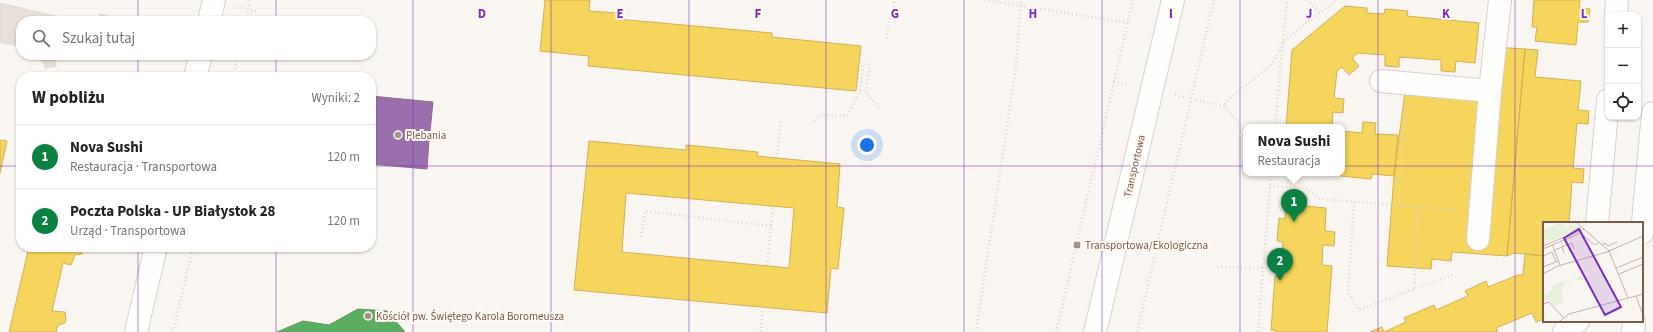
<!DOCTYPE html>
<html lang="pl">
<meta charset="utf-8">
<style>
:root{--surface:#fff;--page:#f2f2f2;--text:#222;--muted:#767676;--line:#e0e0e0;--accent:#0b8043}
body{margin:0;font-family:"Source Sans 3",sans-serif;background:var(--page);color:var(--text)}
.controls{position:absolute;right:12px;top:12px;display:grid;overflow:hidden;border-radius:8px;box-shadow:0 1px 3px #0004}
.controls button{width:36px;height:36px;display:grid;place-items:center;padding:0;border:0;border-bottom:1px solid var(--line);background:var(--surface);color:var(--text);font:20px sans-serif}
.you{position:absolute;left:867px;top:145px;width:14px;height:14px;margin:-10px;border:3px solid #fff;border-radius:50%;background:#1a73e8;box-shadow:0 0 0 6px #1a73e833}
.badge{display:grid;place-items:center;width:26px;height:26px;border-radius:50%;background:var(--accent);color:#fff;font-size:13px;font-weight:700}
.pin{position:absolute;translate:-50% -33px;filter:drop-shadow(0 1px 2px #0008)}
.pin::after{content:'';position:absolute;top:21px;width:14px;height:12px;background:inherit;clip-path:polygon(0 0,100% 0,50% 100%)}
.popup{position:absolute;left:1243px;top:124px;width:102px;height:52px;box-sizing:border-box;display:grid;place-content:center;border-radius:8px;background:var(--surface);filter:drop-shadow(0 1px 3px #0005);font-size:13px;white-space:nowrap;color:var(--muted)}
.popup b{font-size:15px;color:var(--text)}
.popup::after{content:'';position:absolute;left:50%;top:100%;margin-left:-8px;border:8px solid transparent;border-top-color:var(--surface)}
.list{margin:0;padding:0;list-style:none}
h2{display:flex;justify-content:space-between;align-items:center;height:52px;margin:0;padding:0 16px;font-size:17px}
h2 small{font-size:13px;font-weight:400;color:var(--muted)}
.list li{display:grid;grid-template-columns:26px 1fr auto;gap:12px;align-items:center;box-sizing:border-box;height:64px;padding:0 16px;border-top:1px solid var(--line)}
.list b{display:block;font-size:15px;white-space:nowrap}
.list p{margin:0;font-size:13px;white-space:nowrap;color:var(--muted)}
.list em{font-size:13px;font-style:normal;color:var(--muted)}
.icon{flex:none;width:22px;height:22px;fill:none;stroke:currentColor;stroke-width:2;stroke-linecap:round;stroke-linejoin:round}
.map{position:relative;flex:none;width:1653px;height:332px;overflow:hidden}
.search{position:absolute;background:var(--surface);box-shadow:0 1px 3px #0004;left:16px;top:16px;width:360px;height:44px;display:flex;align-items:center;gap:10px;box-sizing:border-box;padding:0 14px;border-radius:16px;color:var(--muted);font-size:15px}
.panel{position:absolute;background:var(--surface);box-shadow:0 1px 3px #0004;left:16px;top:72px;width:360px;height:180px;border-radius:16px}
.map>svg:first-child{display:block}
.homes{fill:#f6d55c;stroke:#d1b158;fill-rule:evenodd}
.offices{fill:#9970ab;stroke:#906a8f}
.public{fill:#5aae61;stroke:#64955b}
.building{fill:#e6ded7;stroke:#e2d8d2}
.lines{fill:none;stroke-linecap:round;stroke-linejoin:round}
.minor-casing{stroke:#d7d1cb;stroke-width:24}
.path{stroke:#dcd5d0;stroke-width:2.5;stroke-dasharray:1 3;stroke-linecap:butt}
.minor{stroke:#fefefd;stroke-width:22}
.grid{fill:none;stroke:#7b2cbf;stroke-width:1;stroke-opacity:0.55}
.poi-dot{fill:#a69286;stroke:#fffaf3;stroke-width:1.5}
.labels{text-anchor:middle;stroke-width:4;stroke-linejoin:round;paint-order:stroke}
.poi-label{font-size:11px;fill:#7a5c4d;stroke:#fffaf3;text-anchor:start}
.street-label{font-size:11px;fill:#7a5c4d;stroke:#fffaf3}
.inset-road{fill:none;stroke:#c2b3aa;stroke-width:1}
.view{fill:#7b2cbf;fill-opacity:0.15;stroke:#7b2cbf;stroke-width:2}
.inset-edge{fill:none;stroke:#7a5c4d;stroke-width:2}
.grid-label{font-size:13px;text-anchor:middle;font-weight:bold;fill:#7b2cbf;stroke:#fffaf3;stroke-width:4;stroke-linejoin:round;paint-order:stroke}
</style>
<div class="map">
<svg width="1653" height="332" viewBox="0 0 1653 332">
<rect width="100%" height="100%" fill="#f9f5f0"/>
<!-- homes -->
<path class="homes" d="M545 0H590L589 11 617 13V19L772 33V37L861 46 856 91 588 66 589 56 540 51Z
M1534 0H1580L1579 8 1590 9 1588 22H1578L1576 45 1535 41 1537 27H1532Z
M1345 6 1367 8V13L1384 14 1385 9 1408 11 1407 16 1479 23 1475 63 1456 61 1455 72 1441 71V60L1399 57V67L1385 66V55L1358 53 1352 58 1359 66 1349 75 1342 67 1337 71 1334 98 1344 99 1343 113 1333 112 1332 127H1286L1292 50Z
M1495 47 1525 49 1507 256 1452 252 1451 261 1432 259 1431 269 1387 266 1394 176 1406 84H1492Z
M1525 49 1538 50 1535 77 1581 81 1578 110 1589 111 1588 124 1577 123 1573 168 1584 169 1583 183 1572 182 1569 223H1544V256L1514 253 1507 256Z
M1363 122 1376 123 1375 134 1398 135 1394 176 1372 174 1371 179 1340 176V173H1342V131L1362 133Z
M0 140 7 141 0 173Z
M589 141 686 150V145L758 152 757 156 840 164 837 207 844 208 838 269 831 268 827 313 574 290ZM626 193 794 208 789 268 622 252Z
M1287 196 1307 197 1306 206 1326 208 1325 231 1335 232 1334 246 1323 245 1322 265 1332 266 1327 332H1275V330H1271L1275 276H1280L1283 242 1277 241 1279 218 1285 219Z
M29 247H81L82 254 75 255 71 265 63 263 52 311 65 312 66 320 65 323 58 325 56 332H9Z
M1525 254 1544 256V319L1536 322 1532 313 1496 328 1498 332H1370L1382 327 1384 332 1406 322 1404 318 1434 305 1436 310 1468 296 1465 291 1486 281 1488 287 1518 275H1523Z"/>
<!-- offices -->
<path class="offices" d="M371 96 433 102 430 131 425 130 424 140H429L427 169 371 164Z"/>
<!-- public -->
<path class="public" d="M358 309 387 311 405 332H277L303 321 329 325Z"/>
<!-- building -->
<path class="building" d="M0 3 76 21H21V47L0 42Z
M100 14 123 20V21H98Z
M33 55H57L55 61 56 66 45 68 43 61 33 58Z
M57 55H77L76 59Z"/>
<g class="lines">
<!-- minor casing -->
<g class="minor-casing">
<path id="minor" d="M1616 15 1617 0
M209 21 214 0
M195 77 201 55
M1381 81 1490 91 1500 0
M1597 223 1608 100
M1642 233 1653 113
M1478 239 1490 91
M136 332 156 247
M1095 332 1173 0
M1564 332 1578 321
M1633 332 1634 321"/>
</g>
<!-- path -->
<path class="path" d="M985 0 1128 23
M1307 0 1320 13
M237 7 244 8
M251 10 256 11
M245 21 250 0
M886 38 895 0
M233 77 238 55
M1114 81 1129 85
M1175 95 1187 98
M1196 100 1224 106
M814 121 821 115 847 116 860 91 863 64 870 65 866 92 879 108
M1275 127 1287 0
M1246 132 1224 106 1227 101 1273 63 1283 42 1336 0
M777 158 781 118
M1270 186 1305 188 1321 199 1457 210
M1354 202 1348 292 1359 310 1414 289 1418 207
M1398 205 1405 106
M641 237 645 211 771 226
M767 265 773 206
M1217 267 1262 268
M1414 289 1453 275
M173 332 193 247
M761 332 763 307
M976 332 1016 66 1021 0
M1056 332 1133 0
M1137 332 1214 0
M1258 332 1271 173"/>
<!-- minor -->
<use href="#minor" class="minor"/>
</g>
<!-- grid -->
<path class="grid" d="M138 0V21M276 0V21M413 0V332M551 0V332M689 0V332M826 0V332M964 0V332M1102 0V332M1240 0V332M1378 0V332M1515 0V332M138 55V77M276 55V77M0 166H21M371 166H1653M138 247V332M276 247V332"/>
<!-- markers -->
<g class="poi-dot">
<circle cx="398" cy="135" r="4"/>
<rect x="1073" y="241" width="8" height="8" rx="2"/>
<circle cx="368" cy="316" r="4"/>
</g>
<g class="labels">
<!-- poi labels -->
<g class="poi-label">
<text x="406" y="139">Plebania</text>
<text x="1085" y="249">Transportowa/Ekologiczna</text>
<text x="376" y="320">Kościół pw. Świętego Karola Boromeusza</text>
</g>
<!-- street labels -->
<g class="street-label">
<text transform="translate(1134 166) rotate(-77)" y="4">Transportowa</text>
</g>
</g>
<!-- overview -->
<g transform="translate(1543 222)">
<rect width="100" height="100" fill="#f9f5f0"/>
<path d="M19 0 22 5 29 2 38 7 5 20 0 14V3L2 7ZM41 54 47 78 42 59 34 57 24 60 18 66 21 80 12 84 5 76 2 79 0 74 13 62Z" fill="#e7f0db"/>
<path class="inset-road" d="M33 0 66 29 85 76M9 22 17 43M60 23 62 21 65 24 74 20M0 24 41 7M19 25 29 21 31 27M0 27 37 11 52 23 56 20M12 28 19 25 21 31M0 34 9 30 13 40 16 39M0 45 13 40M73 46 100 35M0 52 15 44 64 30 100 14M76 52 100 42M93 74 100 93M0 82 6 80 20 95M16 100 26 92 100 72"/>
<path class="view" d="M36 7 78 85 62 93 21 16Z"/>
<rect width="100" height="100" class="inset-edge"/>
</g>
<g class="grid-label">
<text x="482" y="18">D</text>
<text x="620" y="18">E</text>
<text x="758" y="18">F</text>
<text x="895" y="18">G</text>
<text x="1033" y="18">H</text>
<text x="1171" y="18">I</text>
<text x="1309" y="18">J</text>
<text x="1446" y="18">K</text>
<text x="1584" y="18">L</text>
</g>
</svg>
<div class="controls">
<button>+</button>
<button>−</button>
<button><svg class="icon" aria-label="locate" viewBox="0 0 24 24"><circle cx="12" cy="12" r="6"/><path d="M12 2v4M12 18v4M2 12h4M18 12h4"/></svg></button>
</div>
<div class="you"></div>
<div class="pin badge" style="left:1294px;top:222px">1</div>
<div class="popup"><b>Nova Sushi</b>Restauracja</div>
<div class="pin badge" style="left:1280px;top:281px">2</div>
<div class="search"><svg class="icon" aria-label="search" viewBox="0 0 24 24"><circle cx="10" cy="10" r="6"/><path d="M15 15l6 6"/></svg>Szukaj tutaj</div>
<section class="panel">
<h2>W pobliżu<small>Wyniki: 2</small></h2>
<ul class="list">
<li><span class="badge">1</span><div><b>Nova Sushi</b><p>Restauracja · Transportowa</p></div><em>120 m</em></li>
<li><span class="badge">2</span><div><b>Poczta Polska - UP Białystok 28</b><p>Urząd · Transportowa</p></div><em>120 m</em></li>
</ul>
</section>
</div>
